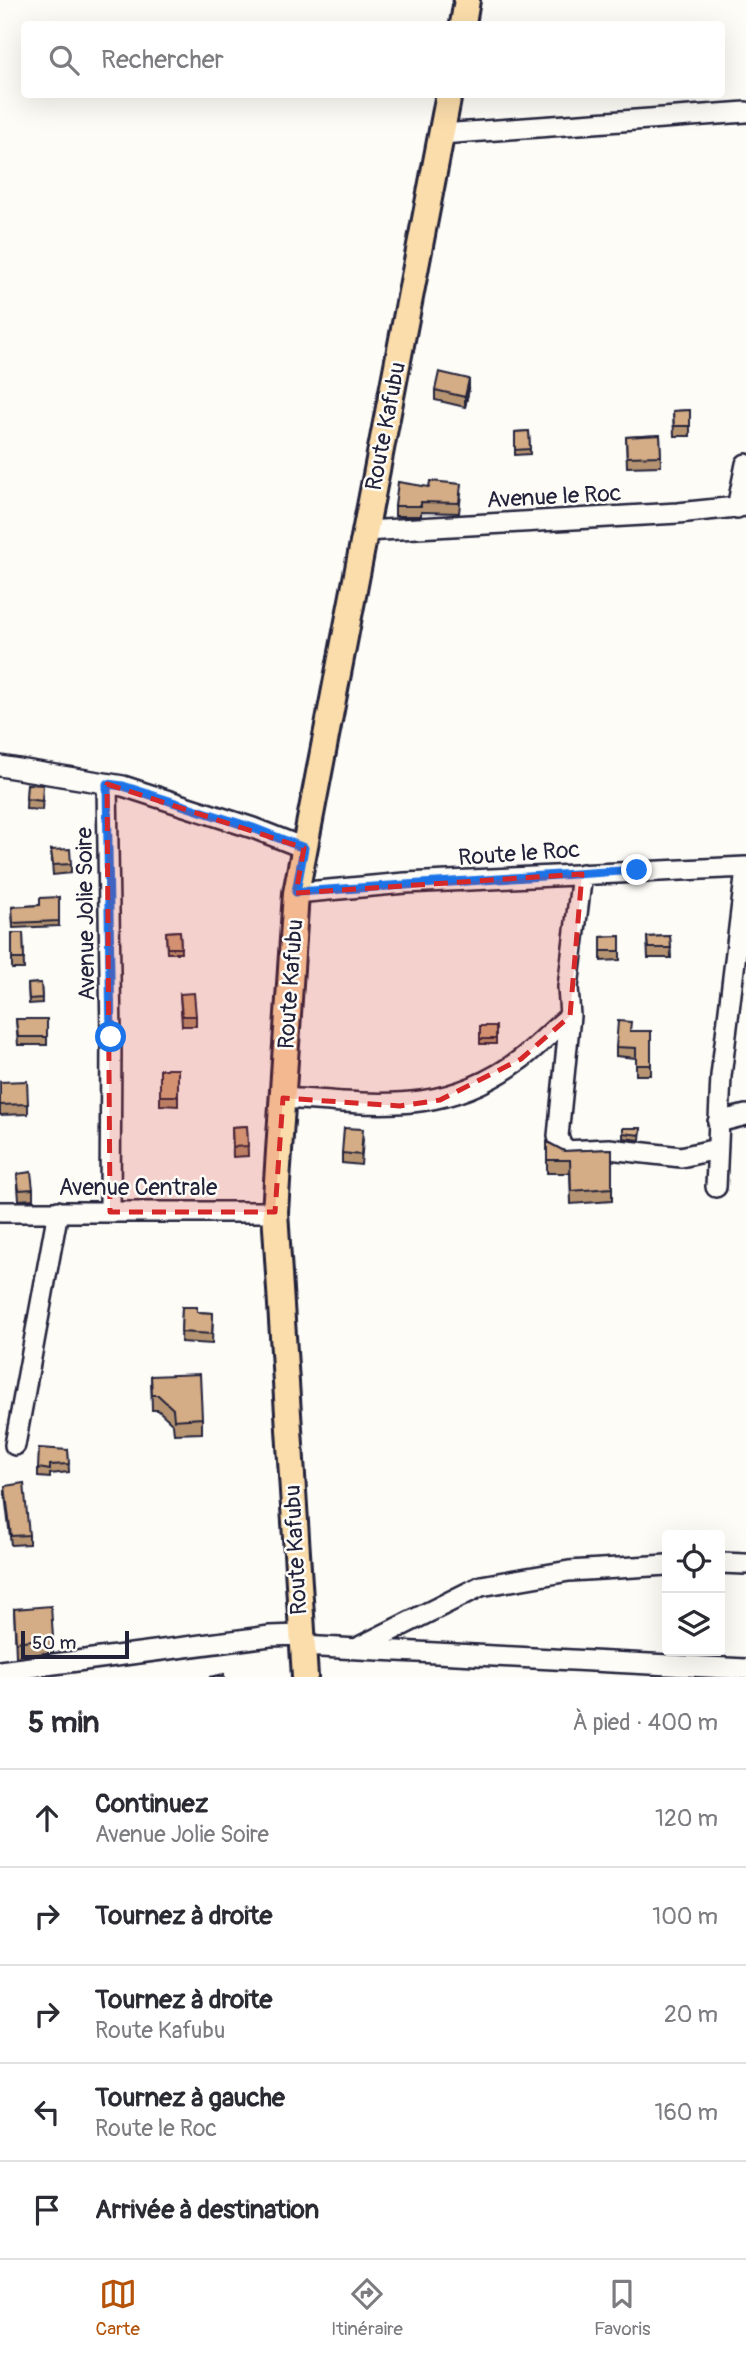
<!DOCTYPE html>
<html lang="fr">
<meta charset="utf-8">
<style>
:root{--surface:#fff;--page:#f2f2f3;--text:#2b2b33;--muted:#7c7c81;--line:#e1e1e2;--accent:#b45309}
body{margin:0;font-family:Pangolin,sans-serif;background:var(--page);color:var(--text)}
.controls{position:absolute;right:21px;bottom:21px;display:grid;overflow:hidden;border-radius:7px;box-shadow:0 7px 28px #0002}
.controls button{width:63px;height:63px;display:grid;place-items:center;padding:0;border:0;border-bottom:2px solid var(--line);background:var(--surface);color:var(--text);font:35px sans-serif}
.scale{position:absolute;left:21px;bottom:18px;width:108px;box-sizing:border-box;padding-left:7px;border:4px solid #22223b;border-top:0;font-size:19px;line-height:24px;white-space:nowrap;color:#22223b;-webkit-text-stroke:5px #fdfcf7;paint-order:stroke}
.stop{position:absolute;width:21px;height:21px;margin:-16px;border:5px solid #1a73e8;border-radius:50%;background:#fff}
.stop.end{background:#1a73e8;border-color:#fff;box-shadow:0 2px 7px #0008}
.list{margin:0;padding:0;list-style:none}
h2{display:flex;justify-content:space-between;align-items:center;height:91px;margin:0;padding:0 28px;font-size:30px}
h2 small{font-size:23px;font-weight:400;color:var(--muted)}
.list li{display:grid;grid-template-columns:46px 1fr auto;gap:21px;align-items:center;box-sizing:border-box;height:98px;padding:0 28px;border-top:2px solid var(--line)}
.list b{display:block;font-size:26px;white-space:nowrap}
.list p{margin:0;font-size:23px;white-space:nowrap;color:var(--muted)}
.list em{font-size:23px;font-style:normal;color:var(--muted)}
.icon{flex:none;width:38px;height:38px;fill:none;stroke:currentColor;stroke-width:2;stroke-linecap:round;stroke-linejoin:round}
.map{position:relative;flex:none;width:746px;height:1677px;overflow:hidden}
.search{position:absolute;background:var(--surface);box-shadow:0 7px 28px #0002;left:21px;right:21px;top:21px;height:77px;display:flex;align-items:center;gap:18px;box-sizing:border-box;padding:0 24px;border-radius:7px;color:var(--muted);font-size:26px}
.sheet{height:581px;background:var(--surface)}
nav{display:flex;justify-content:space-around;align-items:center;box-sizing:border-box;height:98px;border-top:2px solid var(--line);background:var(--surface);font-size:19px;color:var(--muted)}
nav a{display:grid;justify-items:center;gap:4px}
nav .on{color:var(--accent)}
.map>svg:first-child{display:block}
.lines{fill:none;stroke-linecap:round;stroke-linejoin:round}
.minor-casing{stroke:#22223b;stroke-width:24}
.major-casing{stroke:#22223b;stroke-width:30}
.minor{stroke:#fdfcf7;stroke-width:19}
.major{stroke:#fbddab;stroke-width:24}
.wall{fill:#b69472;stroke:#22223b;stroke-width:2}
.shaded-wall{fill:#94785d;stroke:#22223b;stroke-width:2}
.building{fill:#d4ac85;stroke:#22223b;stroke-width:2}
.route{stroke:#1a73e8;stroke-width:9}
.marked{fill:#d62828;fill-opacity:0.2;stroke:#d62828;stroke-width:5;stroke-dasharray:14 9;stroke-linejoin:round}
.labels{text-anchor:middle;stroke-width:5;stroke-linejoin:round;paint-order:stroke}
.street-label{font-size:23px;fill:#22223b;stroke:#fdfcf7}
</style>
<div class="map">
<svg width="746" height="1677" viewBox="0 0 746 1677">
<rect width="100%" height="100%" fill="#fdfcf7"/>
<filter id="ink" filterUnits="userSpaceOnUse"><feTurbulence type="fractalNoise" baseFrequency=".0143" numOctaves="2"/><feDisplacementMap in="SourceGraphic" scale="14" xChannelSelector="R" yChannelSelector="G"/><feConvolveMatrix kernelMatrix="1 2 1 2 8 2 1 2 1" color-interpolation-filters="sRGB"/></filter>
<g filter="url(#ink)">
<g class="lines">
<!-- minor casing -->
<g class="minor-casing">
<path id="minor" d="M441 134 746 112
M737 508 746 464
M365 531 678 513 746 506
M0 766 123 786 253 828 304 848
M107 784 111 1037 110 1212
M296 893 405 883 746 867
M570 1016 558 1136 563 1151 609 1149 681 1157 717 1149
M283 1098C373 1103 442 1118 521 1059 538 1046 553 1029 570 1016L568 987 582 874
M718 1122 746 1115
M716 1187 721 1076 746 870
M0 1212H275
M15 1445 58 1211
M720 1563 746 1564
M301 1646 746 1669
M361 1646 481 1586 569 1571 667 1565
M0 1671 270 1636 300 1635"/>
</g>
<!-- major casing -->
<g class="major-casing">
<path id="major" d="M463 24 467 0
M305 1677 275 1212 296 893 449 94"/>
</g>
<!-- minor -->
<use href="#minor" class="minor"/>
<!-- major -->
<use href="#major" class="major"/>
</g>
<!-- wall -->
<path class="wall" d="M469 389 465 407 435 400V390Z
M690 410V436H674L673 411Z
M529 431 530 454 515 455V432Z
M660 435 661 466 627 467 626 437Z
M461 494 459 513 421 512V516H395V506Z
M27 784 43 795 42 810 26 809Z
M51 850 71 864V873L53 875Z
M59 897V926L13 928 12 907 40 905Z
M180 931 181 953H167L166 932Z
M12 933H23L24 969H12Z
M620 936V960L601 961V937Z
M670 936 671 958H648L647 937Z
M41 983 42 1003 29 1004 28 984Z
M180 994 196 1016V1026H182Z
M16 1019H47V1045H18Z
M480 1026H496V1044H480Z
M631 1031H651V1075H636V1058L616 1056V1047Z
M160 1069H178V1106L160 1105Z
M0 1082 28 1104V1114L0 1115Z
M247 1126 248 1156 233 1157 232 1127Z
M623 1128H641L640 1140 623 1138Z
M363 1139 361 1165 342 1163V1153Z
M547 1142 564 1151 612 1149V1201L571 1204 570 1173H547Z
M17 1174 33 1189V1199L19 1200Z
M182 1307 197 1312 213 1313 212 1344 181 1342Z
M151 1376 202 1418V1433L174 1434 173 1424 158 1410H152Z
M68 1450 69 1472 50 1474V1478L38 1477V1468Z
M5 1486 29 1535V1544L11 1545 5 1495Z
M14 1609 53 1637V1652L16 1657Z"/>
<!-- shaded-wall -->
<path class="shaded-wall" d="M469 379V389L465 407V397Z"/>
<!-- building -->
<path class="building" d="M439 372 469 379 465 397 435 390Z
M690 410V426H674L673 411Z
M529 431 530 449 515 450V432Z
M660 435 661 456 627 457 626 437Z
M430 481 461 484 459 503 421 502V506H395L398 482 429 487Z
M27 784 43 785 42 801 26 799Z
M70 849 71 864 53 865 51 850Z
M59 897V921L13 923 12 907 40 905V898Z
M180 931 181 948H167L166 932Z
M12 933H23L24 959H12Z
M620 936V951H601V937Z
M670 936 671 948H648L647 937Z
M41 983 42 998 29 999 28 984Z
M194 993 196 1016H182L180 994Z
M16 1019H47V1037H18Z
M618 1021 631 1022 630 1031H651V1065H636V1048L616 1047Z
M480 1026H496V1039H480Z
M160 1069H178V1096H160Z
M27 1081 28 1104 0 1105V1082Z
M247 1126 248 1146 233 1147 232 1127Z
M344 1128 363 1129 361 1155 342 1153Z
M623 1128H641L640 1135 623 1133Z
M547 1142 564 1151 612 1149V1188L571 1191 570 1160H547Z
M31 1172 33 1189 19 1190 17 1174Z
M182 1307H197V1312L213 1313 212 1334 181 1332Z
M200 1374 202 1418 174 1420 173 1409 158 1395H152L151 1376Z
M39 1448 68 1450 69 1464 50 1465V1470L38 1468Z
M24 1483 29 1535 11 1536 5 1486Z
M51 1606 53 1637 16 1642 14 1609Z
M224 1674V1677H209Z"/>
</g>
<g class="lines" filter="url(#ink)">
<!-- route -->
<path class="route" d="M111 1037 107 784 123 786 253 828 304 848 296 892 637 870"/>
</g>
<!-- marked area -->
<path class="marked" d="M107 784 304 848 296 893 582 874 570 1016 521 1059 440 1100 400 1106 283 1098 275 1212H110Z"/>
<g class="labels">
<!-- street labels -->
<g class="street-label">
<text transform="translate(385 426) rotate(-79)" y="8">Route Kafubu</text>
<text transform="translate(554 496) rotate(-3)" y="8">Avenue le Roc</text>
<text transform="translate(519 853) rotate(-4)" y="8">Route le Roc</text>
<text transform="translate(85 914) rotate(-91)" y="8">Avenue Jolie Soire</text>
<text transform="translate(290 984) rotate(-86)" y="8">Route Kafubu</text>
<text x="138" y="1195">Avenue Centrale</text>
<text transform="translate(295 1550) rotate(-93)" y="8">Route Kafubu</text>
</g>
</g>
</svg>
<div class="controls">
<button><svg class="icon" aria-label="locate" viewBox="0 0 24 24"><circle cx="12" cy="12" r="6"/><path d="M12 2v4M12 18v4M2 12h4M18 12h4"/></svg></button>
<button><svg class="icon" aria-label="layers" viewBox="0 0 24 24"><path d="M12 4l9 5-9 5-9-5zM3 14l9 5 9-5"/></svg></button>
</div>
<div class="scale">50 m</div>
<div class="stop" style="left:111px;top:1037px"></div>
<div class="stop end" style="left:637px;top:870px"></div>
<div class="search"><svg class="icon" aria-label="search" viewBox="0 0 24 24"><circle cx="10" cy="10" r="6"/><path d="M15 15l6 6"/></svg>Rechercher</div>
</div>
<section class="sheet">
<h2>5 min<small>À pied · 400 m</small></h2>
<ul class="list">
<li><svg class="icon" aria-label="ahead" viewBox="0 0 24 24"><path d="M12 20V5M6 11l6-6 6 6"/></svg><div><b>Continuez</b><p>Avenue Jolie Soire</p></div><em>120 m</em></li>
<li><svg class="icon" aria-label="right" viewBox="0 0 24 24"><path d="M7 20v-9h11M14 6l5 5-5 5"/></svg><div><b>Tournez à droite</b></div><em>100 m</em></li>
<li><svg class="icon" aria-label="right" viewBox="0 0 24 24"><path d="M7 20v-9h11M14 6l5 5-5 5"/></svg><div><b>Tournez à droite</b><p>Route Kafubu</p></div><em>20 m</em></li>
<li><svg class="icon" aria-label="left" viewBox="0 0 24 24"><path d="M17 20v-9H6M10 6l-5 5 5 5"/></svg><div><b>Tournez à gauche</b><p>Route le Roc</p></div><em>160 m</em></li>
<li><svg class="icon" aria-label="arrive" viewBox="0 0 24 24"><path d="M6 21V4h12l-3 4 3 4H6"/></svg><div><b>Arrivée à destination</b></div></li>
</ul>
</section>
<nav>
<a class="on"><svg class="icon" aria-label="map" viewBox="0 0 24 24"><path d="M3 6l6-2 6 2 6-2v14l-6 2-6-2-6 2zM9 4v14M15 6v14"/></svg>Carte</a>
<a><svg class="icon" aria-label="directions" viewBox="0 0 24 24"><path d="M12 3l9 9-9 9-9-9zM9 14v-3h6M13 9l2 2-2 2"/></svg>Itinéraire</a>
<a><svg class="icon" aria-label="saved" viewBox="0 0 24 24"><path d="M7 4h10v16l-5-4-5 4z"/></svg>Favoris</a>
</nav>
